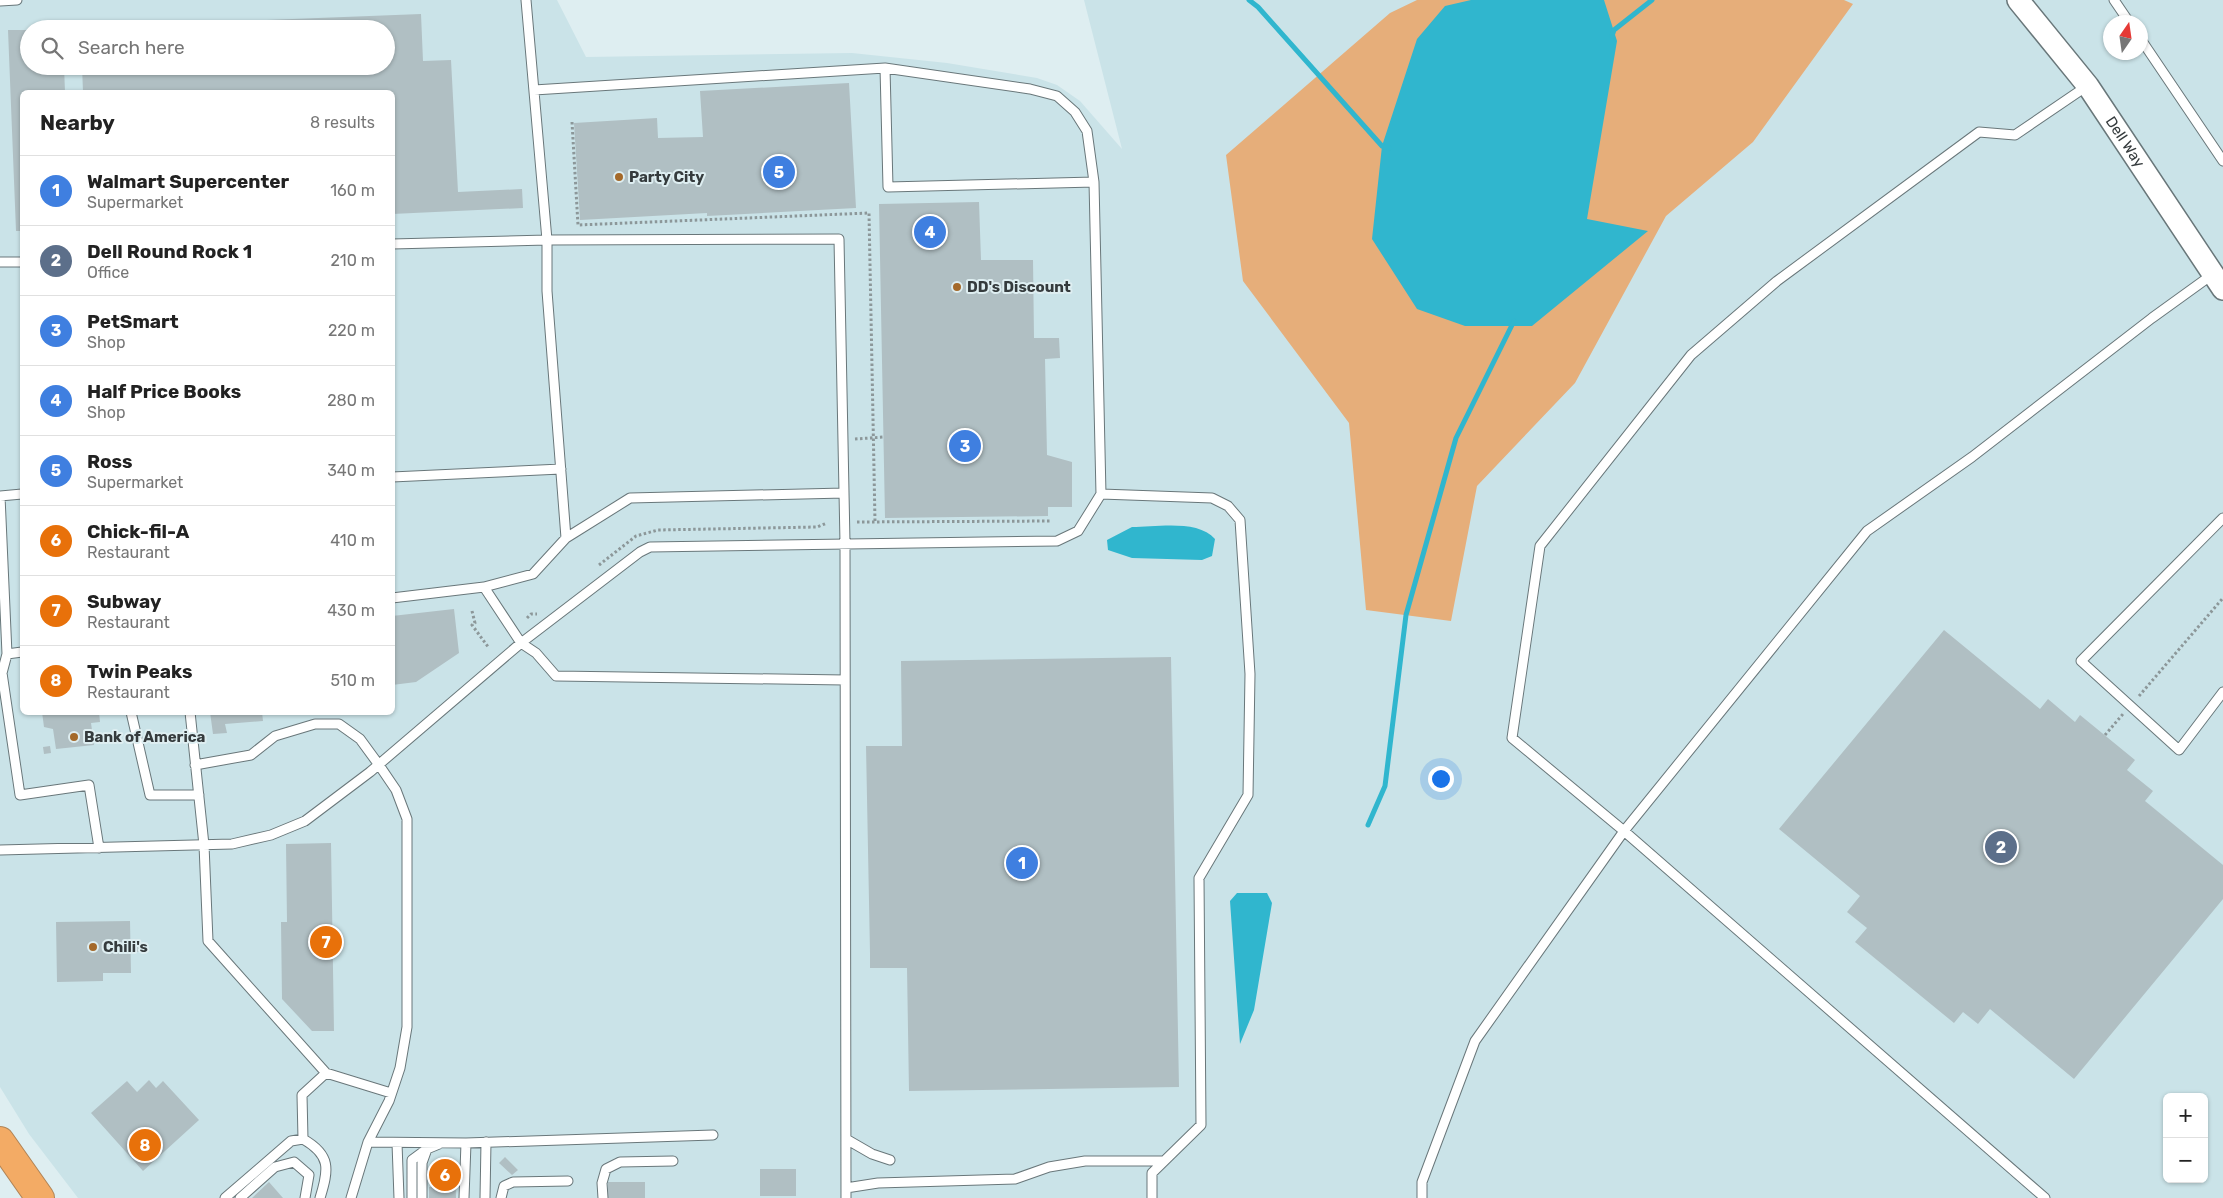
<!DOCTYPE html>
<meta charset="utf-8">
<style>
:root{--surface:#fff;--page:#f6f6f6;--text:#222;--muted:#767676;--line:#e0e0e0;--accent:#a4692a}
body{margin:0;font-family:Rubik,sans-serif;background:var(--page);color:var(--text)}
.controls{position:absolute;right:15px;bottom:15px;display:grid;overflow:hidden;border-radius:8px;box-shadow:0 1px 4px #0004}
.controls button{width:45px;height:45px;display:grid;place-items:center;padding:0;border:0;border-bottom:1px solid var(--line);background:var(--surface);color:var(--text);font:25px sans-serif}
.compass{position:absolute;left:2103px;top:15px;width:45px;height:45px;border-radius:50%;background:var(--surface);box-shadow:0 1px 4px #0004;rotate:13deg}
.you{position:absolute;left:1440px;top:778px;width:18px;height:18px;margin:-12px;border:4px solid #fff;border-radius:50%;background:#1a73e8;box-shadow:0 0 0 8px #1a73e833}
.badge{display:grid;place-items:center;width:32px;height:32px;border-radius:50%;background:var(--accent);color:#fff;font-size:16px;font-weight:700}
.pin{position:absolute;translate:-50% -50%;border:2px solid #fff;box-shadow:0 1px 5px #0006}
.list{margin:0;padding:0;list-style:none}
h2{display:flex;justify-content:space-between;align-items:center;height:65px;margin:0;padding:0 20px;font-size:21px}
h2 small{font-size:16px;font-weight:400;color:var(--muted)}
.list li{display:grid;grid-template-columns:32px 1fr auto;gap:15px;align-items:center;box-sizing:border-box;height:70px;padding:0 20px;border-top:1px solid var(--line)}
.list b{display:block;font-size:19px;white-space:nowrap}
.list p{margin:0;font-size:16px;white-space:nowrap;color:var(--muted)}
.list em{font-size:16px;font-style:normal;color:var(--muted)}
.icon{flex:none;width:28px;height:28px;fill:none;stroke:currentColor;stroke-width:2;stroke-linecap:round;stroke-linejoin:round}
.map{position:relative;flex:none;width:2223px;height:1198px;overflow:hidden}
.search{position:absolute;background:var(--surface);box-shadow:0 1px 4px #0004;left:20px;top:20px;width:375px;height:55px;display:flex;align-items:center;gap:12px;box-sizing:border-box;padding:0 18px;border-radius:28px;color:var(--muted);font-size:19px}
.panel{position:absolute;background:var(--surface);box-shadow:0 1px 4px #0004;left:20px;top:90px;width:375px;height:625px;border-radius:8px}
.map>svg:first-child{display:block}
.built{fill:#cae3e8;fill-rule:evenodd}
.green{fill:#e6ae7a}
.water{fill:#30b6ce}
.lines{fill:none;stroke-linecap:round;stroke-linejoin:round}
.stream{stroke:#30b6ce;stroke-width:5}
.building{fill:#b0bfc3}
.service-casing{stroke:#69777a;stroke-width:11}
.tertiary-casing{stroke:#69777a;stroke-width:24}
.motorway-casing{stroke:#b08457;stroke-width:30}
.path{stroke:#8c9799;stroke-width:3;stroke-dasharray:2.5 2.5;stroke-linecap:butt}
.service{stroke:#fff;stroke-width:9}
.tertiary{stroke:#fff;stroke-width:21}
.motorway{stroke:#f3ab65;stroke-width:28}
.poi-dot{fill:#a4692a;stroke:#deeef1;stroke-width:2}
.labels{text-anchor:middle;stroke-width:4;stroke-linejoin:round;paint-order:stroke}
.street-label{font-size:15px;fill:#353b3d;stroke:#deeef1}
.poi-label{font-size:15px;font-weight:bold;fill:#353b3d;stroke:#deeef1;text-anchor:start}
</style>
<div class="map">
<svg width="2223" height="1198" viewBox="0 0 2223 1198">
<rect width="100%" height="100%" fill="#deeef1"/>
<!-- built -->
<path class="built" d="M0 0H557L586 57 852 53 947 63 1037 78 1057 85 1080 101 1122 149 1084 0H2223V1198H78L29 1134 0 1087ZM2110 22H2140V52H2110ZM29 29H386V66H29ZM22 92H392V712H22ZM2167 1097H2204V1179H2167Z"/>
<!-- green -->
<path class="green" d="M1417 0H1844L1853 4 1753 142 1666 216 1575 383 1477 486 1451 621 1366 610 1349 423 1243 281 1226 155 1390 13Z"/>
<!-- water -->
<path class="water" d="M1471 0H1604L1617 41 1587 219 1648 231 1532 326H1465L1417 309 1372 239 1382 146 1417 39 1445 6Z
M1132 527C1156 527 1198 519 1215 539L1212 556 1202 560 1132 558 1108 550 1107 540Z
M1237 893H1267L1272 903 1254 1010 1240 1044 1230 901Z"/>
<g class="lines">
<!-- stream -->
<path class="stream" d="M1249 0 1258 7 1382 146 1389 148
M1612 36 1614 30 1652 0
M1368 825 1385 786 1406 615 1456 438 1514 321"/>
</g>
<!-- building -->
<path class="building" d="M421 14 423 61 451 60 458 192 522 189 523 208 392 214V92H83L82 66H386V29L85 27Z
M8 30H29V66H64L65 92H22V231H16Z
M849 83 856 208 707 216V213L580 220 574 123 657 118 658 138 703 137 700 91Z
M979 202 981 260H1033L1034 338H1059L1060 358 1045 359 1047 455 1072 462V507H1048V516L885 518 879 204Z
M454 609 459 653 416 682 392 685V616Z
M1944 630 2040 709 2048 699 2075 722 2080 715 2135 760 2127 770 2153 791 2145 801 2223 865V899L2074 1079 1990 1009 1978 1024 1963 1012 1954 1023 1855 942 1867 928 1847 912 1860 896 1779 829Z
M1171 657 1179 1087 909 1091 907 968H870V953L866 746H902L901 661Z
M42 712H99L100 722 91 723 94 745 56 749 53 729 44 727Z
M210 712H262L263 721 225 724 227 733 213 734Z
M50 746 51 753 44 754 43 747Z
M331 843 334 1031H312L282 999 281 922H287L286 844Z
M130 921 131 973H103V981L57 982 56 922Z
M133 941H140L139 952H133Z
M149 1080 156 1088 163 1081 199 1120 143 1171 91 1113 127 1081 137 1092Z
M505 1157 518 1170 512 1175 499 1163Z
M434 1163H455L456 1198H429V1187H434Z
M760 1169H796V1196H760Z
M269 1182 283 1198H252Z
M608 1182H645V1198H608Z"/>
<g class="lines">
<!-- service casing -->
<g class="service-casing">
<path id="service" d="M526 0 547 240V291L566 538
M2114 0 2129 22
M0 1 17 0
M2140 38 2223 161
M885 68 888 187 1094 182
M534 90 885 68 1030 89 1057 96 1075 112 1087 131 1094 182 1101 494
M392 244 547 240 839 239 845 543 846 1198
M0 262H22
M392 477 561 469
M22 494 0 496 7 654 22 652
M2223 518 2081 661 2179 750 2223 692
M484 587 533 574 566 538 630 498 844 493
M392 598 484 587 521 643 536 653 556 676 845 680
M7 654 2 673 20 795 89 785 99 848
M131 712 150 795H199
M190 712 204 845 208 941 326 1073 391 1093
M195 765 251 755 275 736 315 724H339L360 739 379 765 396 790 407 819V1027L400 1068 389 1101 368 1142 351 1198
M0 850 232 844 271 835 305 821 370 772 521 643 640 552 650 547 1057 541 1078 531 1101 494 1212 498 1228 506 1240 520 1250 674 1248 795 1199 878 1201 1125 1152 1173V1198
M303 1139 302 1095 326 1073
M846 1139 872 1154 890 1160
M368 1142 466 1143 713 1135
M397 1143 399 1198
M846 1188 878 1183 1015 1179 1049 1167 1085 1161H1164
M225 1198 291 1141 303 1139C331 1155 329 1169 320 1198
M240 1198 275 1167 294 1162 309 1175 305 1198
M412 1198V1160L427 1149
M422 1198V1163L427 1149 439 1144
M464 1198 466 1143
M485 1198 486 1142
M501 1198 504 1186 513 1182 568 1181
M603 1198 602 1183 606 1169 620 1162 673 1161
M1422 1198V1182L1475 1041 1624 831 1867 531 1972 457 2152 318 2213 274
M2045 1198 1624 831 1512 738 1540 546 1691 355 1777 281 1979 132 2015 135 2087 86"/>
</g>
<!-- tertiary casing -->
<g class="tertiary-casing">
<g id="tertiary">
<path id="s1" d="M2018 0 2088 86 2223 289"/>
</g>
</g>
<!-- motorway casing -->
<g class="motorway-casing">
<path id="motorway" d="M0 1141 40 1198"/>
</g>
<!-- path -->
<path class="path" d="M572 122 578 225 869 213 875 522
M855 439 884 437
M857 522 1052 521
M599 565 636 536 658 530 817 527 827 523
M472 611 475 623 472 625 489 648
M527 618 531 614H537
M2139 696 2223 598
M2105 735 2123 714"/>
<!-- service -->
<use href="#service" class="service"/>
<!-- tertiary -->
<use href="#tertiary" class="tertiary"/>
<!-- motorway -->
<use href="#motorway" class="motorway"/>
</g>
<!-- markers -->
<g class="poi-dot">
<circle cx="619" cy="177" r="5"/>
<circle cx="957" cy="287" r="5"/>
<circle cx="74" cy="737" r="5"/>
<circle cx="93" cy="947" r="5"/>
</g>
<g class="labels">
<!-- street labels -->
<g class="street-label">
<text dy="5" stroke="none"><textPath href="#s1" startOffset="178">Dell Way</textPath></text>
</g>
<!-- poi labels -->
<g class="poi-label">
<text x="629" y="182">Party City</text>
<text x="967" y="292">DD's Discount</text>
<text x="84" y="742">Bank of America</text>
<text x="103" y="952">Chili's</text>
</g>
</g>
</svg>
<div class="controls">
<button>+</button>
<button>−</button>
</div>
<svg class="compass" viewBox="-18 -18 36 36"><path d="M0-13l5 13h-10z" fill="#e53935"/><path d="M0 13l5-13h-10z" fill="#767676"/></svg>
<div class="you"></div>
<div class="pin badge" style="left:1022px;top:863px;background:#3f7fe0">1</div>
<div class="pin badge" style="left:2001px;top:847px;background:#5c6f8a">2</div>
<div class="pin badge" style="left:965px;top:446px;background:#3f7fe0">3</div>
<div class="pin badge" style="left:930px;top:232px;background:#3f7fe0">4</div>
<div class="pin badge" style="left:779px;top:172px;background:#3f7fe0">5</div>
<div class="pin badge" style="left:445px;top:1175px;background:#e8710a">6</div>
<div class="pin badge" style="left:326px;top:942px;background:#e8710a">7</div>
<div class="pin badge" style="left:145px;top:1145px;background:#e8710a">8</div>
<div class="search"><svg class="icon" aria-label="search" viewBox="0 0 24 24"><circle cx="10" cy="10" r="6"/><path d="M15 15l6 6"/></svg>Search here</div>
<section class="panel">
<h2>Nearby<small>8 results</small></h2>
<ul class="list">
<li><span class="badge" style="background:#3f7fe0">1</span><div><b>Walmart Supercenter</b><p>Supermarket</p></div><em>160 m</em></li>
<li><span class="badge" style="background:#5c6f8a">2</span><div><b>Dell Round Rock 1</b><p>Office</p></div><em>210 m</em></li>
<li><span class="badge" style="background:#3f7fe0">3</span><div><b>PetSmart</b><p>Shop</p></div><em>220 m</em></li>
<li><span class="badge" style="background:#3f7fe0">4</span><div><b>Half Price Books</b><p>Shop</p></div><em>280 m</em></li>
<li><span class="badge" style="background:#3f7fe0">5</span><div><b>Ross</b><p>Supermarket</p></div><em>340 m</em></li>
<li><span class="badge" style="background:#e8710a">6</span><div><b>Chick-fil-A</b><p>Restaurant</p></div><em>410 m</em></li>
<li><span class="badge" style="background:#e8710a">7</span><div><b>Subway</b><p>Restaurant</p></div><em>430 m</em></li>
<li><span class="badge" style="background:#e8710a">8</span><div><b>Twin Peaks</b><p>Restaurant</p></div><em>510 m</em></li>
</ul>
</section>
</div>
